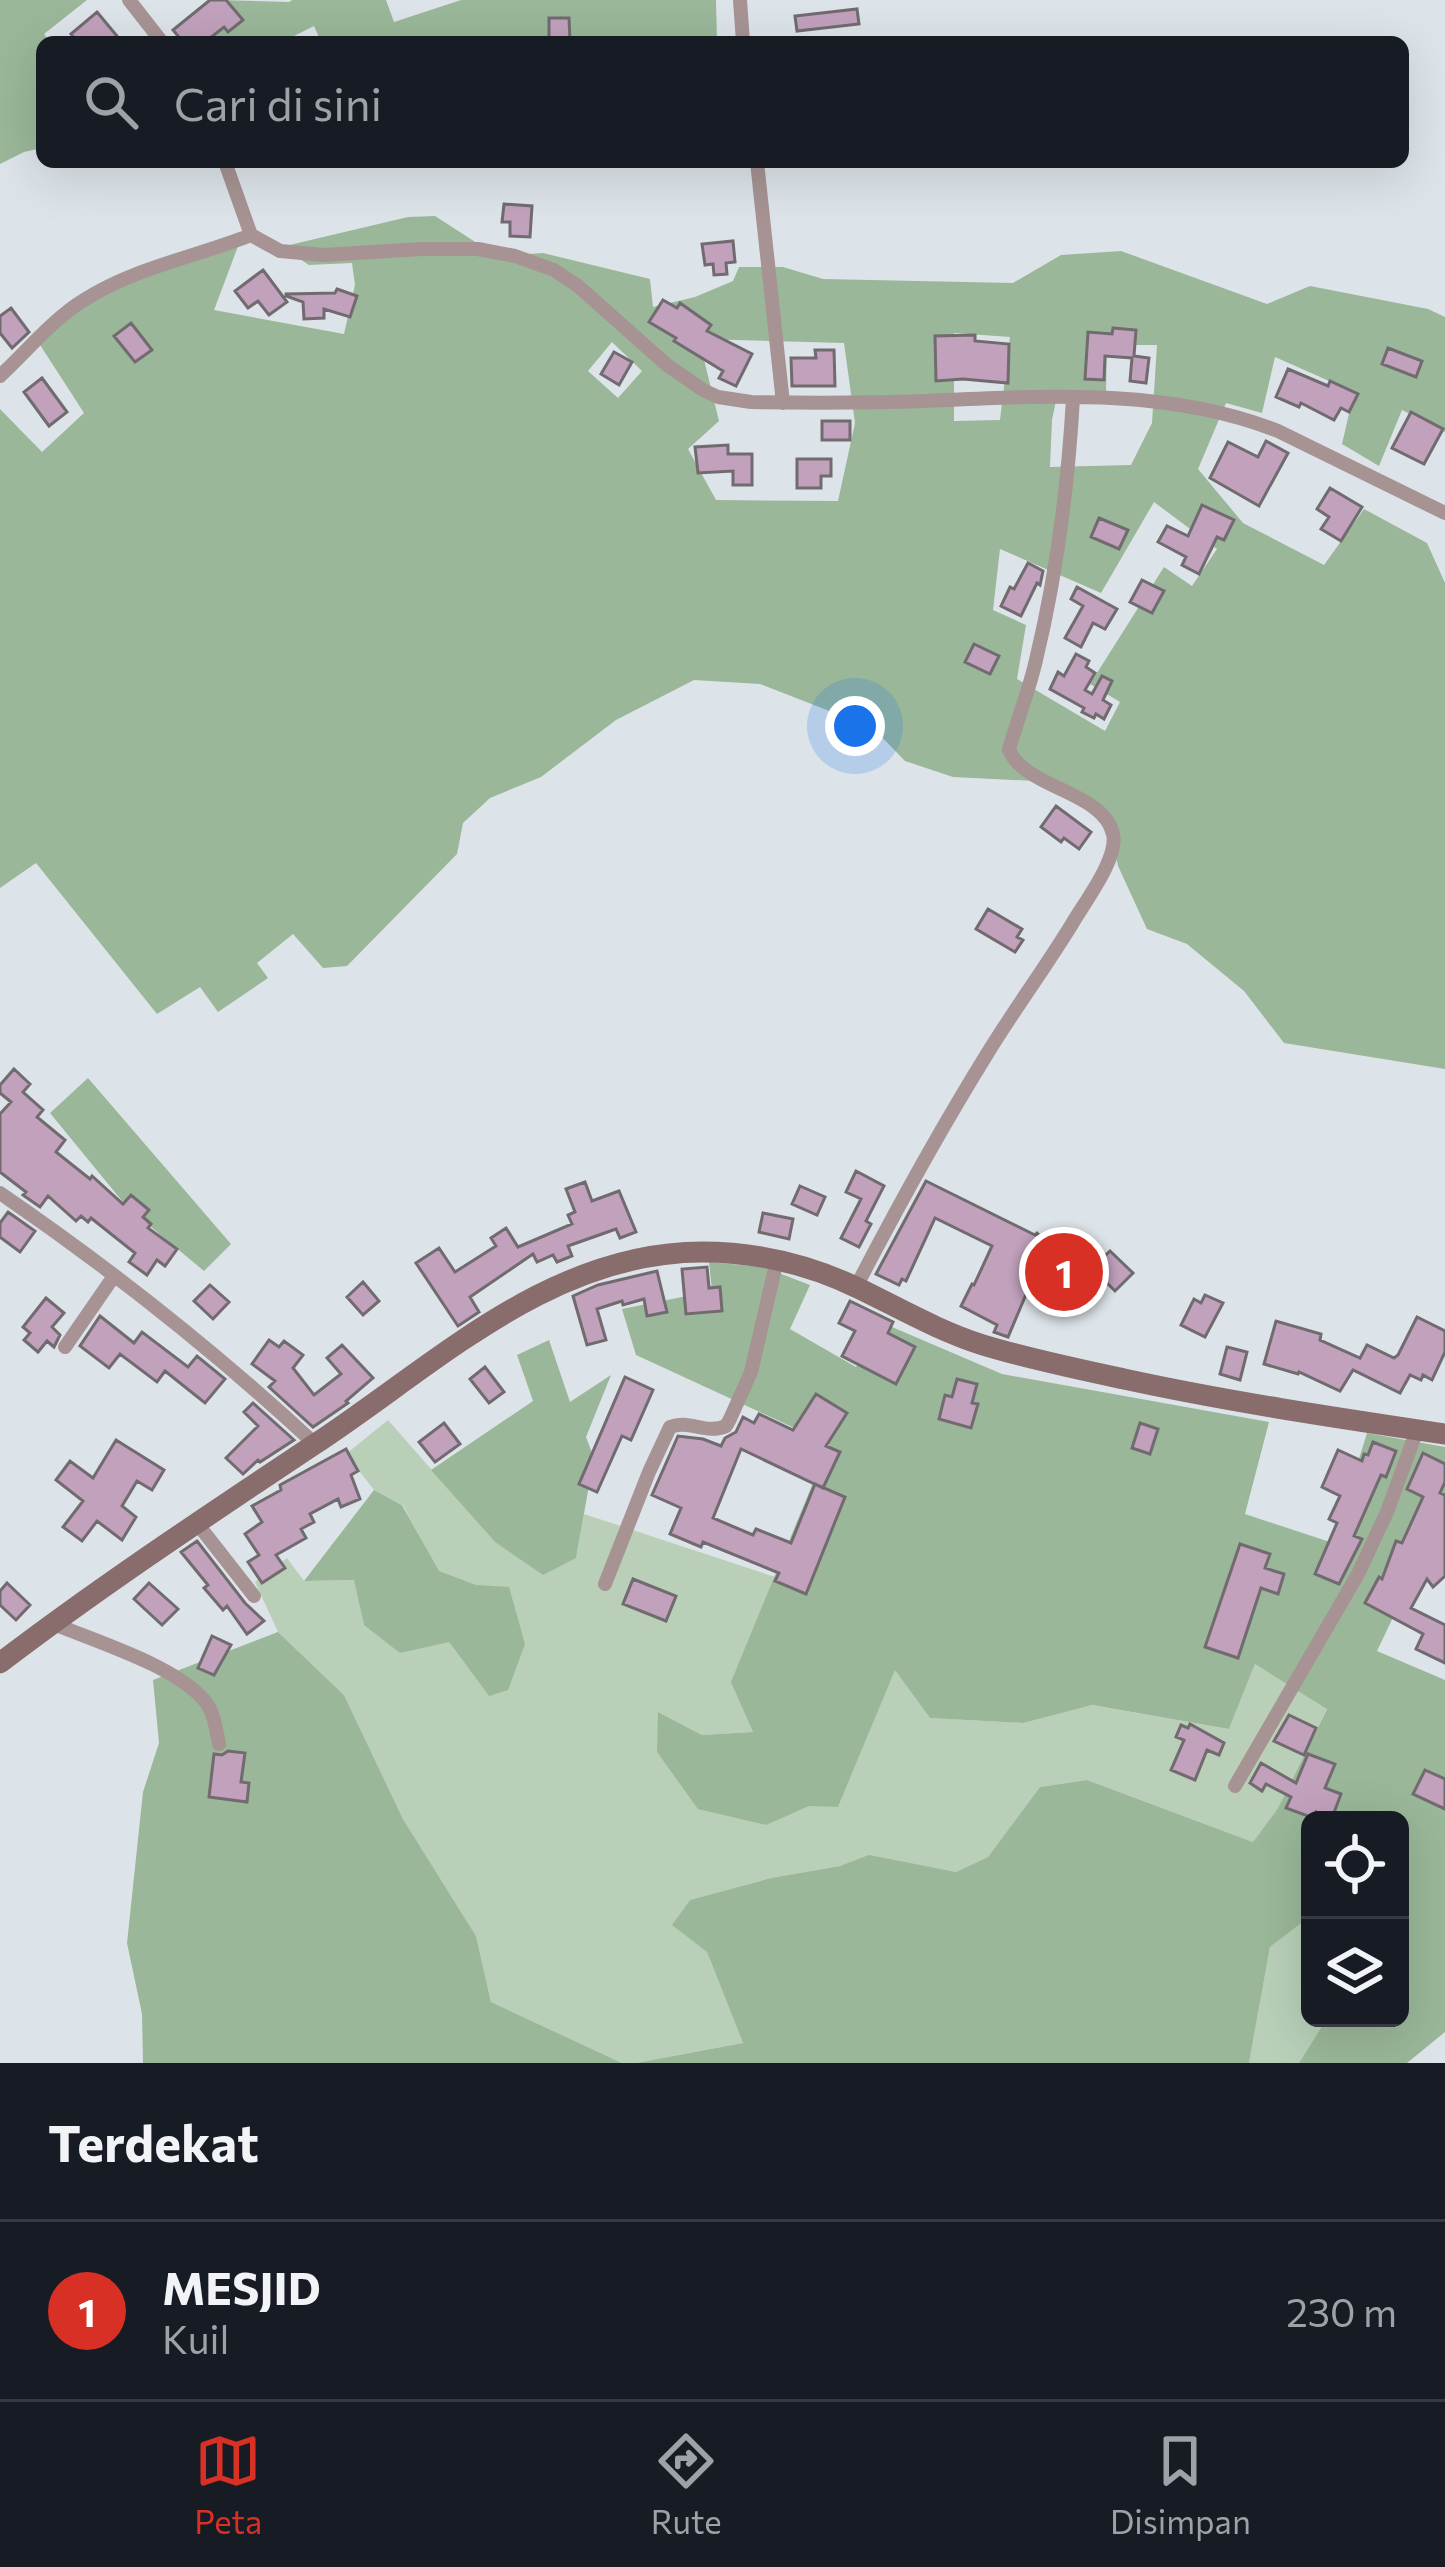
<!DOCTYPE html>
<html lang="id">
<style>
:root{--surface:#171b24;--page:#20242c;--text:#f1f3f6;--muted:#9ea1a6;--line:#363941;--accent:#d93025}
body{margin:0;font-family:Commissioner,sans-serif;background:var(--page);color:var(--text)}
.controls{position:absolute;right:36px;bottom:36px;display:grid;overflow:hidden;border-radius:18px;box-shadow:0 12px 48px #0002}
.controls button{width:108px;height:108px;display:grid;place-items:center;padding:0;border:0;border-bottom:3px solid var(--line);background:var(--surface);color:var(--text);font:60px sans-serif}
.you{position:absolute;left:855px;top:726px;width:42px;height:42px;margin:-30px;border:9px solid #fff;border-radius:50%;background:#1a73e8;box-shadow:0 0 0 18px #1a73e833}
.badge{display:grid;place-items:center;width:78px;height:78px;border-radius:50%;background:var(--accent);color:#fff;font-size:39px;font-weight:700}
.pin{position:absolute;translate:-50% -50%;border:6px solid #fff;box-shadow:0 3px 12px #0006}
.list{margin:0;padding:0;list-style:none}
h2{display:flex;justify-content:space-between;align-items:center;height:156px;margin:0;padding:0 48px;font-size:51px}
h2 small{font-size:39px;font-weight:400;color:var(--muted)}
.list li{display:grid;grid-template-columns:78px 1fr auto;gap:36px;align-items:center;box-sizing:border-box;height:180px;padding:0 48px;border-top:3px solid var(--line)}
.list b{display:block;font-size:45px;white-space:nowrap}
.list p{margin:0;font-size:39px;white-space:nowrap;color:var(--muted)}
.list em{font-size:39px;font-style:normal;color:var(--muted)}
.icon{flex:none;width:66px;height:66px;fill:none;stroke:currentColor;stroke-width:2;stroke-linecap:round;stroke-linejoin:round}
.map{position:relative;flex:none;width:1445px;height:2063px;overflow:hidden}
.search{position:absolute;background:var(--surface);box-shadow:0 12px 48px #0002;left:36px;right:36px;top:36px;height:132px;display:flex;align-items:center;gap:30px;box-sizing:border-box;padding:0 42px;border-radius:18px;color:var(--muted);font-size:45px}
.sheet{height:336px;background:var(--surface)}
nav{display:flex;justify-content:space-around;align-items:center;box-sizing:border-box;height:168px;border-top:3px solid var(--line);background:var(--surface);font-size:33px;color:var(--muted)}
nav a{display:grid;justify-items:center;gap:6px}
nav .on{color:var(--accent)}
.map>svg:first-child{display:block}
.green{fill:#b9cfb8}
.forest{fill:#9ab799;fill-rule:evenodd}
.building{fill:#c1a1bc;stroke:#716b70;stroke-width:3}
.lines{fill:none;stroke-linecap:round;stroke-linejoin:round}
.street{stroke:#a79393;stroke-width:14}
.secondary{stroke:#896d6d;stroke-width:21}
</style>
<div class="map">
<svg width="1445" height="2063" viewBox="0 0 1445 2063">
<rect width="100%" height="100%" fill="#dde4e9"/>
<!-- green -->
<path class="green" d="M388 1420 495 1542 576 1558 584 1514 775 1577 732 1682 753 1732 702 1735 660 1713 765 1825 810 1805 838 1807 895 1669 930 1718 1022 1723 1091 1705 1229 1729 1255 1664 1327 1708 1278 1808 1253 1842 1087 1780 1040 1787 988 1857 956 1872 869 1856 840 1866 771 1878 690 1900 673 1925 707 1952 743 2043 636 2063H622L491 2002 476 1936 403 1819 344 1695 278 1632 255 1582 287 1558 304 1581 355 1580 364 1625 449 1642 489 1696 476 1586 438 1571 403 1505 374 1490 346 1454Z
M1305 1920 1310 1929V2018H1327L1299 2063H1249L1270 1947Z"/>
<!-- forest -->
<path class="forest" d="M0 0H87L44 34 50 42H42V148L24 152 0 164Z
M218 0 289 2 292 0H386L394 22 461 0H716L717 42H321L314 26 282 42H179Z
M435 216 497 256 543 253 650 279 653 307 695 297 733 281 739 267H783L823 279 1013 283 1061 255 1121 251 1267 304 1310 286 1428 309 1445 317V432L1402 410 1379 466 1342 444 1354 392 1275 357 1262 413 1226 403 1198 469 1243 523 1324 565 1364 509 1427 543 1445 583V1069L1284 1043 1244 991 1187 944 1147 929 1118 866 1109 824 1057 782 953 777 905 761 873 728 760 684 694 680 616 720 541 777 490 798 463 823 457 854 347 966 323 968 293 934 257 963 268 978 218 1012 200 987 157 1014 36 863 0 888V409L42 452 84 413 33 334 102 290 243 233 214 310 344 334 355 285 352 263 309 265 281 247 408 217ZM954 333 1010 337 1000 420 954 421ZM699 339 844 343 855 423 838 501 716 500 688 449 719 421ZM612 342 642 371 618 398 588 371ZM1107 345H1157L1152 423 1131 465 1050 467 1052 420 1058 391 1106 392ZM1154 502 1217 549 1192 586 1164 567 1090 684 1120 702 1105 731 1017 679 1026 625 993 610 1000 549 1101 593Z
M88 1078 231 1244 204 1271 127 1207 50 1113Z
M709 1262 763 1267 810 1285 790 1329 856 1367 885 1324 1002 1374 1269 1422 1245 1514 1333 1543 1367 1433 1445 1447V1508L1377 1651 1445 1680V2032L1407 2063H1299L1327 2018H1400V1820H1310V1929L1304 1921 1270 1947 1249 2063H636L743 2043 707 1952 672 1925 690 1900 771 1878 840 1866 869 1855 956 1872 988 1857 1040 1787 1087 1780 1253 1842 1278 1808 1327 1709 1255 1664 1229 1729 1092 1705 1023 1723 930 1718 895 1670 838 1807 809 1806 766 1825 698 1809 657 1752 658 1712 702 1735 753 1732 731 1682 829 1444 636 1355 622 1309 712 1291Z
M549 1340 570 1402 611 1375 586 1437 594 1458 576 1558 543 1575 495 1542 431 1470 533 1401 517 1355Z
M374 1490 402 1505 439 1571 476 1585 509 1587 525 1644 508 1690 489 1696 449 1642 400 1653 364 1625 354 1580 304 1581Z
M278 1632 344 1695 403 1819 476 1936 491 2002 622 2063H143L142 2014 127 1943 143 1792 159 1743 153 1680Z"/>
<!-- building -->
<path class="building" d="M210 0H226L243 20 228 32 224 27 205 42H183L173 30Z
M857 9 859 24 797 31 795 16Z
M97 12 122 42H78L71 34Z
M549 18H569L570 42H549Z
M504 204 532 206 530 237 510 236V222H502Z
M733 241 735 262 726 263 727 274 714 275 713 264 705 265 702 244Z
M263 270 287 302 269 315 258 301 248 308 235 291Z
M337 289 357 296 350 317 324 309V318L304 319 303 302 286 296V294L335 293Z
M663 300 677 308 680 303 711 325 707 331 752 354 736 386 719 378 723 371 674 341 676 338 649 322Z
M11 308 29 332 12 348 0 333V316Z
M131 323 152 350 135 362 114 336Z
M1113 328 1136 330 1134 356 1149 358 1146 383 1130 381 1132 358 1105 356 1104 380 1085 379 1088 332 1112 334Z
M975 335V341L1009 344 1008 383 963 379 936 381 935 336Z
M1388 348 1422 361 1416 377 1382 364Z
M815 350H834L835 386H792L791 358H816Z
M614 352 632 362 619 385 601 374Z
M1288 369 1328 386 1330 381 1358 394 1349 412 1341 408 1334 420 1301 403 1299 407 1276 397Z
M42 378 67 412 49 426 24 392Z
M1411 412 1443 429 1424 464 1392 448Z
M822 421H850V440H822Z
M1266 441 1288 453 1259 506 1210 478 1228 442 1258 457Z
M728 445V454H752V485H733V471L698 473 695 447Z
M797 459H831V476H821V488H797Z
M1330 488 1362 507 1341 541 1321 529 1329 517 1317 509Z
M1202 505 1234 520 1224 540 1217 537 1199 574 1182 565 1186 557 1158 542 1167 526 1188 536Z
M1099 518 1128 530 1119 549 1091 537Z
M1028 563 1043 571 1040 585 1037 583 1021 616 1001 606 1010 587 1014 589Z
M1142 580 1164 591 1152 613 1130 602Z
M1077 587 1117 609 1105 629 1093 623 1081 647 1065 638 1083 606 1071 599Z
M974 644 999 656 990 674 965 662Z
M1076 654 1089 661 1086 667 1095 673 1085 690 1092 694 1102 676 1112 681 1103 700 1111 705 1104 719 1096 714 1094 718 1082 712 1084 708 1050 689 1058 672 1064 676Z
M1056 806 1091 832 1079 849 1064 838 1061 842 1041 827Z
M988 909 1022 929 1017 937 1023 940 1015 952 976 929Z
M14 1069 30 1084 23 1092 43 1110 37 1117 65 1140 56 1152 90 1179 92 1176 123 1204 131 1195 149 1210 143 1217 151 1224 148 1228 177 1249 165 1266 157 1260 147 1275 129 1262 135 1253 91 1218 88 1222 81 1216 76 1221 48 1196 40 1207 23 1195 26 1192 0 1172V1114L11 1102 0 1093V1085Z
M856 1171 884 1186 866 1221 871 1224 859 1247 841 1238 861 1199 846 1192Z
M926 1181 1035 1235 1037 1233 1053 1248 1060 1240 1096 1273 1067 1304 1035 1273 1008 1337 994 1332 997 1325 961 1306 972 1284 974 1285 992 1246 935 1218 906 1281 902 1279 899 1285 876 1274Z
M585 1182 592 1201 619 1191 636 1232 620 1238 616 1229 568 1246 572 1256 557 1262 553 1255 537 1262 533 1254 470 1297 479 1312 458 1326 416 1263 439 1248 455 1272 496 1246 491 1238 506 1228 518 1247 572 1224 568 1215 575 1212 566 1189Z
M800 1186 825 1197 817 1215 792 1204Z
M8 1212 35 1231 20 1252 0 1237V1223Z
M763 1213 793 1219 789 1239 759 1232Z
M1110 1251 1133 1273 1115 1291 1092 1268Z
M707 1267 709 1288 720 1287 722 1311 686 1314 682 1269Z
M657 1271 667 1312 647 1316 644 1299 623 1305 622 1301 597 1309 606 1340 587 1345 573 1296 598 1285Z
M363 1282 379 1301 363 1315 347 1297Z
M210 1285 229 1302 213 1319 194 1301Z
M1205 1295 1223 1303 1205 1337 1181 1325 1194 1299 1201 1303Z
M46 1298 64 1313 52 1327 60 1335 54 1347 47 1341 38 1352 24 1340 30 1333 23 1327Z
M850 1301 893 1322 888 1333 915 1347 896 1384 842 1356 855 1331 839 1323Z
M100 1316 134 1343 142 1332 188 1367 197 1356 225 1379 205 1403 165 1371 157 1382 120 1354 109 1368 80 1346Z
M1417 1317 1445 1331V1352L1432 1380 1423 1375 1421 1380 1410 1375 1400 1393 1353 1370 1340 1391 1299 1372 1298 1374 1264 1364 1276 1321 1321 1334 1320 1340 1360 1358 1367 1345 1394 1358 1398 1355Z
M269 1340 279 1347 284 1341 303 1355 293 1368 314 1395 341 1374 327 1358 342 1345 373 1378 346 1401 348 1403 313 1427 269 1387 275 1381 252 1364Z
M1227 1347 1247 1352 1240 1380 1220 1374Z
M485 1367 504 1392 489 1403 470 1379Z
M625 1377 653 1390 631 1440 622 1436 597 1492 579 1484Z
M957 1379 977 1384 972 1403 978 1404 971 1428 939 1419 945 1395 952 1397Z
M816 1394 847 1413 826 1446 840 1452 823 1488 741 1449 713 1518 753 1535 756 1529 791 1543 815 1484 845 1497 806 1594 775 1581 779 1573 703 1542 701 1547 670 1534 681 1508 652 1495 678 1436 703 1439 721 1446 725 1438 736 1432 743 1417 754 1423 759 1414 793 1430Z
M253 1403 294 1440 260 1462 258 1460 243 1474 226 1458 258 1426 244 1412Z
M444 1423 460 1444 435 1462 419 1442Z
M1140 1423 1158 1429 1150 1454 1132 1448Z
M116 1440 164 1470 152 1490 137 1481 122 1506 136 1517 122 1540 97 1521 82 1541 63 1527 83 1501 56 1480 70 1461 93 1478Z
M1373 1442 1396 1451 1386 1477 1381 1475 1354 1536 1362 1539 1339 1584 1315 1574 1337 1523 1329 1519 1340 1496 1322 1487 1338 1450 1362 1461 1364 1454 1368 1455Z
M346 1449 358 1471 351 1475 360 1499 341 1507 338 1499 310 1514 314 1522 301 1529 306 1538 276 1555 285 1568 262 1583 248 1562 259 1555 245 1534 262 1522 252 1506 281 1490 280 1485Z
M1423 1453 1445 1464V1482L1440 1493 1445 1495V1576L1433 1587 1427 1579 1411 1608 1445 1625V1663L1416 1649 1423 1634 1365 1603 1379 1577 1382 1579 1396 1541 1402 1543 1423 1497 1407 1489Z
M197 1541 245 1603 264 1621 247 1634 227 1606 223 1610 204 1588 208 1585 181 1552Z
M1240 1544 1270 1554 1265 1568 1284 1574 1278 1594 1261 1588 1238 1658 1205 1647Z
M633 1579 676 1596 666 1621 623 1604Z
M7 1583 30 1605 16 1620 0 1605V1591Z
M149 1583 178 1609 162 1625 134 1599Z
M212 1636 231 1645 214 1675 198 1668Z
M1289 1715 1316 1728 1304 1755 1274 1741Z
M1190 1724 1224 1743 1219 1755 1207 1750 1195 1780 1171 1770 1184 1740 1176 1737 1181 1725 1188 1728Z
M228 1751 245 1753 241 1782 249 1783 247 1802 209 1797 214 1754 222 1755Z
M1308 1754 1335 1764 1325 1788 1341 1794 1332 1818 1316 1812 1313 1818 1286 1808 1291 1797 1266 1784 1262 1791 1250 1783 1261 1763 1296 1783Z
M1425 1770 1445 1779V1809L1413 1794Z"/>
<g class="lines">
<!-- street -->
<path class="street" d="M129 0 162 42
M740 0 743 42
M225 162 251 235 280 251 324 255 421 249H478L515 256 554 270 578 286 667 365 703 390 718 397 751 402C809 403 867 403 925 401 1042 396 1167 387 1278 431L1445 513
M757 162 783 403
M0 376C25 353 54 318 84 300 134 268 195 257 251 235
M0 1193C111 1269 217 1353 315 1444
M856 1287C897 1208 940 1130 987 1054 1014 1010 1045 968 1072 924 1084 903 1119 858 1113 834 1103 791 1026 789 1009 750 1017 720 1029 691 1036 660 1057 573 1068 487 1073 398
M65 1347 114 1276
M196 1522 254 1596
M605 1584 649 1472 670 1427C689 1419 706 1435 726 1426L730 1419 751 1372 777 1260
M52 1623C94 1641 174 1665 204 1700 214 1711 216 1729 219 1744
M1235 1786 1358 1574 1387 1512 1417 1430"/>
<!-- secondary -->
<path class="secondary" d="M0 1663C101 1586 207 1516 312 1446 433 1367 549 1252 702 1252 756 1252 811 1265 860 1289 901 1309 939 1331 983 1345 1029 1359 1077 1369 1124 1379 1230 1402 1338 1418 1445 1434"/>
</g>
</svg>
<div class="controls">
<button><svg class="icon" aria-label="locate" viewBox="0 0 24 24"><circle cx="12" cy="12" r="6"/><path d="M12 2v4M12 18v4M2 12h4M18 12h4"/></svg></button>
<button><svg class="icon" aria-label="layers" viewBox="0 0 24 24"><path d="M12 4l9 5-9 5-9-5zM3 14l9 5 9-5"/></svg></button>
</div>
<div class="you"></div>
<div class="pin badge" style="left:1064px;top:1272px">1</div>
<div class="search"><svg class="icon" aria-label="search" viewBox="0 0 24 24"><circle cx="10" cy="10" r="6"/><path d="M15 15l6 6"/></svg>Cari di sini</div>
</div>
<section class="sheet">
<h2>Terdekat<small></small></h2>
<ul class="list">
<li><span class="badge">1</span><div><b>MESJID</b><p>Kuil</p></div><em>230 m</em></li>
</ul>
</section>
<nav>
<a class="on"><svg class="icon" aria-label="map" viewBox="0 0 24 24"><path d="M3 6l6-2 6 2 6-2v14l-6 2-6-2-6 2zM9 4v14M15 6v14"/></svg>Peta</a>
<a><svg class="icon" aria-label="directions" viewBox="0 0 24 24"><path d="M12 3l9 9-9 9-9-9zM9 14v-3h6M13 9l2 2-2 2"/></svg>Rute</a>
<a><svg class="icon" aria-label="saved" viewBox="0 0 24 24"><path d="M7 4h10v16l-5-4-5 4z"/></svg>Disimpan</a>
</nav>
